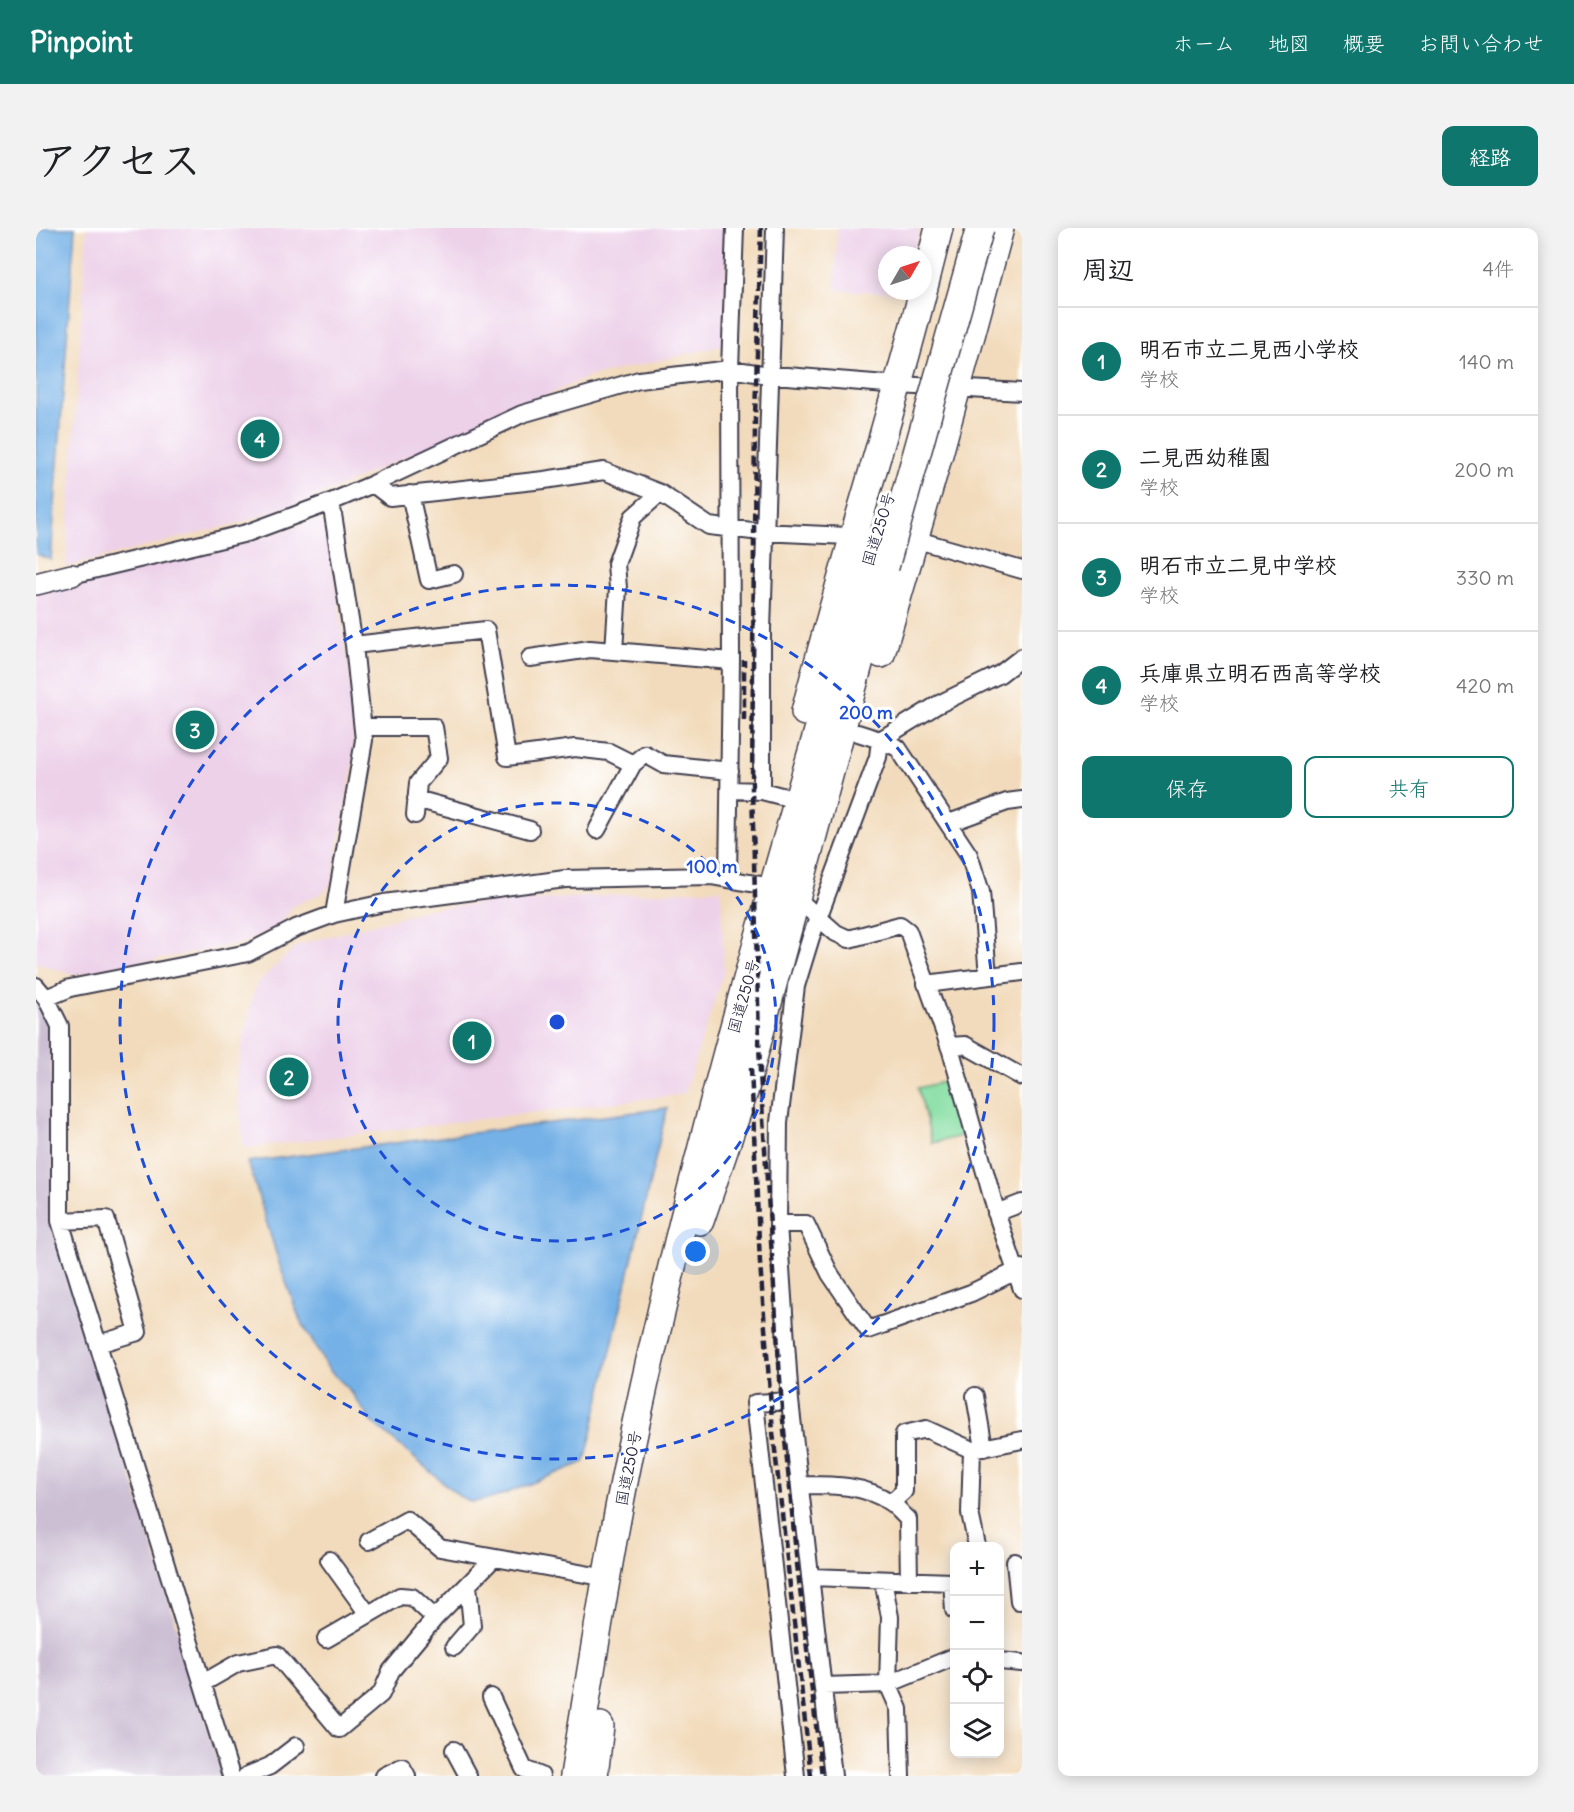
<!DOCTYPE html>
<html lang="ja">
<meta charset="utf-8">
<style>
:root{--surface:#fff;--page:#f2f2f2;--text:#202124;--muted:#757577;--line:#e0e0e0;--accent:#0f766e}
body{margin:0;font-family:Delius,"Klee One",sans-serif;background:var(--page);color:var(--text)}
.controls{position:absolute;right:18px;bottom:18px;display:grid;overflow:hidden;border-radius:12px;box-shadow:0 3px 15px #0003}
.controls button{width:54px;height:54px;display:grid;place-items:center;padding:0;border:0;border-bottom:2px solid var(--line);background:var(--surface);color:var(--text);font:30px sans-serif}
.compass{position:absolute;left:842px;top:18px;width:54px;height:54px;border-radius:50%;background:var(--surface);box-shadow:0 3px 15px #0003;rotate:51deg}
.you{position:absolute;left:660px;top:1024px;width:21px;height:21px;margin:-15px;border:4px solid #fff;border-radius:50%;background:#1a73e8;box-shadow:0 0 0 9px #1a73e833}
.badge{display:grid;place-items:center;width:39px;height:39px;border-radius:50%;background:var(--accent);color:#fff;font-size:20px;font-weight:700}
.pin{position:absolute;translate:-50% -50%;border:3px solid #fff;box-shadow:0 2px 6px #0006}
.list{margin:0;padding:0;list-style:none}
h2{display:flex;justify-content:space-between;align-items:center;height:78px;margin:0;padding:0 24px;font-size:26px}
h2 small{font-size:20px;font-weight:400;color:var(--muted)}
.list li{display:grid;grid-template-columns:39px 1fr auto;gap:18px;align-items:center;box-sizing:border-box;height:108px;padding:0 24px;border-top:2px solid var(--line)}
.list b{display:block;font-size:22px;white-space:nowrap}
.list p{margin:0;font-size:20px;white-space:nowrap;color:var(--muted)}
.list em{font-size:20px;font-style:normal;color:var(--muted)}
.actions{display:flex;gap:12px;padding:18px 24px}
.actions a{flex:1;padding:14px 0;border:2px solid var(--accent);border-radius:12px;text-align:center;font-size:21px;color:var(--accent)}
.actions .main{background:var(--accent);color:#fff}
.icon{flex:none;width:33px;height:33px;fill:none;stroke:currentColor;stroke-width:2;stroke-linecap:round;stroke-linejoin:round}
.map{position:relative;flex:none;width:986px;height:1548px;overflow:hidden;border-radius:12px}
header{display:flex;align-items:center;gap:36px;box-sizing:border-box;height:84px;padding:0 30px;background:var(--accent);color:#fff}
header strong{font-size:28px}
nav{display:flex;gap:33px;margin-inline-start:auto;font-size:21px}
.intro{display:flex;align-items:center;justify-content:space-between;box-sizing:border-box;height:144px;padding:0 36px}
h1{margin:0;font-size:42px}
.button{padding:15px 27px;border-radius:12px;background:var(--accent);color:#fff;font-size:21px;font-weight:700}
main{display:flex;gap:36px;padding:0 36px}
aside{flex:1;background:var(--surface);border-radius:12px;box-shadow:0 3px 15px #0003}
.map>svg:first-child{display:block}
.built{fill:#edd1e9}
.industrial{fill:#ccbfd4}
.green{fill:#86dea3;stroke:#54806f;stroke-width:1.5}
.water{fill:#74b1e6;stroke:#4b6a90;stroke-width:1.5}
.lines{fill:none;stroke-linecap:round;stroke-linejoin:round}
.minor-casing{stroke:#413e4e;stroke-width:20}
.tertiary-casing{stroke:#413e4e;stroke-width:24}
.trunk-casing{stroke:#413e4e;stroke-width:30}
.minor{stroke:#fff;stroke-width:16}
.tertiary{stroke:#fff;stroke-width:21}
.trunk{stroke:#fff;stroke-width:27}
.rail{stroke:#22223b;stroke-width:4.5;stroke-dasharray:9 4.5;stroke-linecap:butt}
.trunk-bridge-casing{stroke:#413e4e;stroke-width:30;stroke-linecap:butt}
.trunk-bridge{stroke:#fff;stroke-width:27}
.ring{fill:none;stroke:#1d4ed8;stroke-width:3;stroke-dasharray:10 8}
.labels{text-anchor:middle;stroke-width:6;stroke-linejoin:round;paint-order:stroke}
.street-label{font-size:16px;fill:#22223b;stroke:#fff}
.centre{fill:#1d4ed8;stroke:#fff;stroke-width:3}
.ring-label{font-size:18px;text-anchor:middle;font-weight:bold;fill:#1d4ed8;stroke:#fff;stroke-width:6;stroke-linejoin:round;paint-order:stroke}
</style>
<header>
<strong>Pinpoint</strong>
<nav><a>ホーム</a><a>地図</a><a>概要</a><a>お問い合わせ</a></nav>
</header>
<div class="intro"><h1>アクセス</h1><a class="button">経路</a></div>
<main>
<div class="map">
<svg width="986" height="1548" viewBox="0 0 986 1548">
<rect width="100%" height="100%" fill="#fff"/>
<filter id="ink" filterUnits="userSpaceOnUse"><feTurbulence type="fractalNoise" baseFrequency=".0167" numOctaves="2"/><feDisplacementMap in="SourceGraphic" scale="12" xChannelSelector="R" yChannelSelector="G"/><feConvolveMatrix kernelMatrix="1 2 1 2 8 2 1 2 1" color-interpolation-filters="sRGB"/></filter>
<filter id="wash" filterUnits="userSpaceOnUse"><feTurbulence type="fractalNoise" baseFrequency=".008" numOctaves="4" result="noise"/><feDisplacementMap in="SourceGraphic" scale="24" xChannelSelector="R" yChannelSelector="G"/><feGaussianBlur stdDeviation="1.35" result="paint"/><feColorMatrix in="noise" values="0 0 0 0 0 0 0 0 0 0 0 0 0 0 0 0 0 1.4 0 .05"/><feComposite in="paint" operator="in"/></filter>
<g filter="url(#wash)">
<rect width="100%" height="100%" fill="#f2dbbc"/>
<!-- built -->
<path class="built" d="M51 0H691L689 117 552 149 268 274 206 294 30 339Z
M801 0H884L876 27H851V63H866L865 65 799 62Z
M282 292 290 297 317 471V534L296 653 288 664 257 678 243 698 207 715 40 747 0 735V366L221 311Z
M685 661 688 743 648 866 208 920 200 849 214 778 221 755 262 717 394 681 447 675Z"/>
<!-- industrial -->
<path class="industrial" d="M0 770 14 786 18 993 186 1548H0Z"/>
<!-- green -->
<path class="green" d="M916 852 930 907 896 915 882 860Z"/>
<!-- water -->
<path class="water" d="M0 0H39L15 332 0 326Z
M631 880 549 1234 458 1270 436 1274 423 1268 335 1193 312 1160 293 1142 264 1092 244 1038 212 934Z"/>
</g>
<g filter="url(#ink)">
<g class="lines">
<!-- minor casing -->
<g class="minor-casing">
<path id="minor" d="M337 256 354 269 508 252 568 243 624 265 673 298 725 304 878 311 986 342
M374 266 393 352 418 346
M295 274 318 417 328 512 298 686
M36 347 211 305 295 274 337 256 486 186 603 152 694 141 726 146 863 157 986 164
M318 417 450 402 471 529 539 520 573 524 597 536
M578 423 582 360 580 336 597 289 624 265
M494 430 554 421 695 433
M327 499H398L403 530 382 555 379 587
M822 505 844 512 901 477 964 446 986 429
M694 562 726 563 749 569
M726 563V402L739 0
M380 571 494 602
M913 595 971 574 986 572
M561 602 597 536 609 526 627 536 694 543
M692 651 695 433 694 141 699 0
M890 756 986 744
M0 758 10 770 24 798V993L195 1548
M10 770 34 760 212 725 260 700 298 686 348 675 529 651 675 648 725 657 759 669 800 705 813 711 864 697 872 703 915 823 962 990 986 1061
M913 818 929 817 986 849
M960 985 986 975
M24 993 70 991 102 1104 62 1116
M742 996H770L794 1046 832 1102 935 1065 986 1040
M939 1168 948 1220
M754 1173 719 1175 760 1548
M936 1222 934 1285 941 1318
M763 1257C794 1257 829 1256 855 1275 861 1279 866 1286 872 1291L873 1353
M855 1275 868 1263V1206L890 1201 936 1222 986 1212
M333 1313 371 1292 404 1320 571 1350
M293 1332 332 1386
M979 1334 983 1373
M774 1349 916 1354 918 1353
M847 1352 854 1389 852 1456 863 1481 865 1548
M916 1354 918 1382
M290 1411 364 1368 376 1369 399 1390
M418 1419 436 1398 432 1357
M963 1433 986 1435
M167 1455 202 1435 241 1427 303 1501 345 1466 355 1443 399 1390 458 1330
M787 1458 852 1456 918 1429
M455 1469 488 1541 505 1548
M418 1522 432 1548
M210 1548 234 1538 260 1518
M348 1548 366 1539 371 1548
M797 1548 754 1173 742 996 743 894 760 758 775 709 842 529 844 512 862 520 933 627 945 664 952 748"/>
</g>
<!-- tertiary casing -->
<g class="tertiary-casing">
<path id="tertiary" d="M0 356 36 347"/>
</g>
<!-- trunk casing -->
<g class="trunk-casing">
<path id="trunk" d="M887 63 903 0
M845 426 903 226 964 0
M769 484C805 342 851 204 887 63
M664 993 708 864 849 339
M538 1548C557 1430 575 1312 600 1195 663 904 748 618 832 332
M558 1548 564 1498"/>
</g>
<!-- minor -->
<use href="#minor" class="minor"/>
<!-- tertiary -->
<use href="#tertiary" class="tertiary"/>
<!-- trunk -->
<use href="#trunk" class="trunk"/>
<!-- rail -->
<path class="rail" d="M725 0 719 189 716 562 724 845 746 1181 761 1336 786 1548
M708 492V432
M715 840 724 1035 737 1204 775 1548"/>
<!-- trunk-bridge casing -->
<g class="trunk-bridge-casing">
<path id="trunk-bridge" d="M849 339 944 0"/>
</g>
<!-- trunk-bridge -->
<use href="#trunk-bridge" class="trunk-bridge"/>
</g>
</g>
<!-- distance rings -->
<g class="ring">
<circle cx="521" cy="794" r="219"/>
<circle cx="521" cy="794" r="437"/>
</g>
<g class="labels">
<!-- street labels -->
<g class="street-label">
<text transform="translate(842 301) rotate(-73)" y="6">国道250号</text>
<text transform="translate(707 768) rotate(-74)" y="6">国道250号</text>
<text transform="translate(592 1240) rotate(-79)" y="6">国道250号</text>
</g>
</g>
<circle cx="521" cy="794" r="9" class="centre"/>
<g class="ring-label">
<text x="830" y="491">200 m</text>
<text x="676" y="645">100 m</text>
</g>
</svg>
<div class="controls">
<button>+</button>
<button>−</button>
<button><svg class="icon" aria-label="locate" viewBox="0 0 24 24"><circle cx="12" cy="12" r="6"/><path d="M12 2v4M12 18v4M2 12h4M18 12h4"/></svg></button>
<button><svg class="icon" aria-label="layers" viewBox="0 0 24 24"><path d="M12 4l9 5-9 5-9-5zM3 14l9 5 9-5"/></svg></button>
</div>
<svg class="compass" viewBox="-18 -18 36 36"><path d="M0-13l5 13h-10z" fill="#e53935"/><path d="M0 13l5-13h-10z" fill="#757577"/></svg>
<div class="you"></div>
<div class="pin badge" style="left:436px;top:813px">1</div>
<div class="pin badge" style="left:253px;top:849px">2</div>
<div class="pin badge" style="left:159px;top:502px">3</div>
<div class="pin badge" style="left:224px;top:211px">4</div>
</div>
<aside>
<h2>周辺<small>4件</small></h2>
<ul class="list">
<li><span class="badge">1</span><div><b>明石市立二見西小学校</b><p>学校</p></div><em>140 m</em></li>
<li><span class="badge">2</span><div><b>二見西幼稚園</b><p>学校</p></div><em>200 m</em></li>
<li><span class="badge">3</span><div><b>明石市立二見中学校</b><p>学校</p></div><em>330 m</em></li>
<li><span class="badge">4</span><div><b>兵庫県立明石西高等学校</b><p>学校</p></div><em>420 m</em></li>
</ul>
<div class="actions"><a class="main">保存</a><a>共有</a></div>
</aside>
</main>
